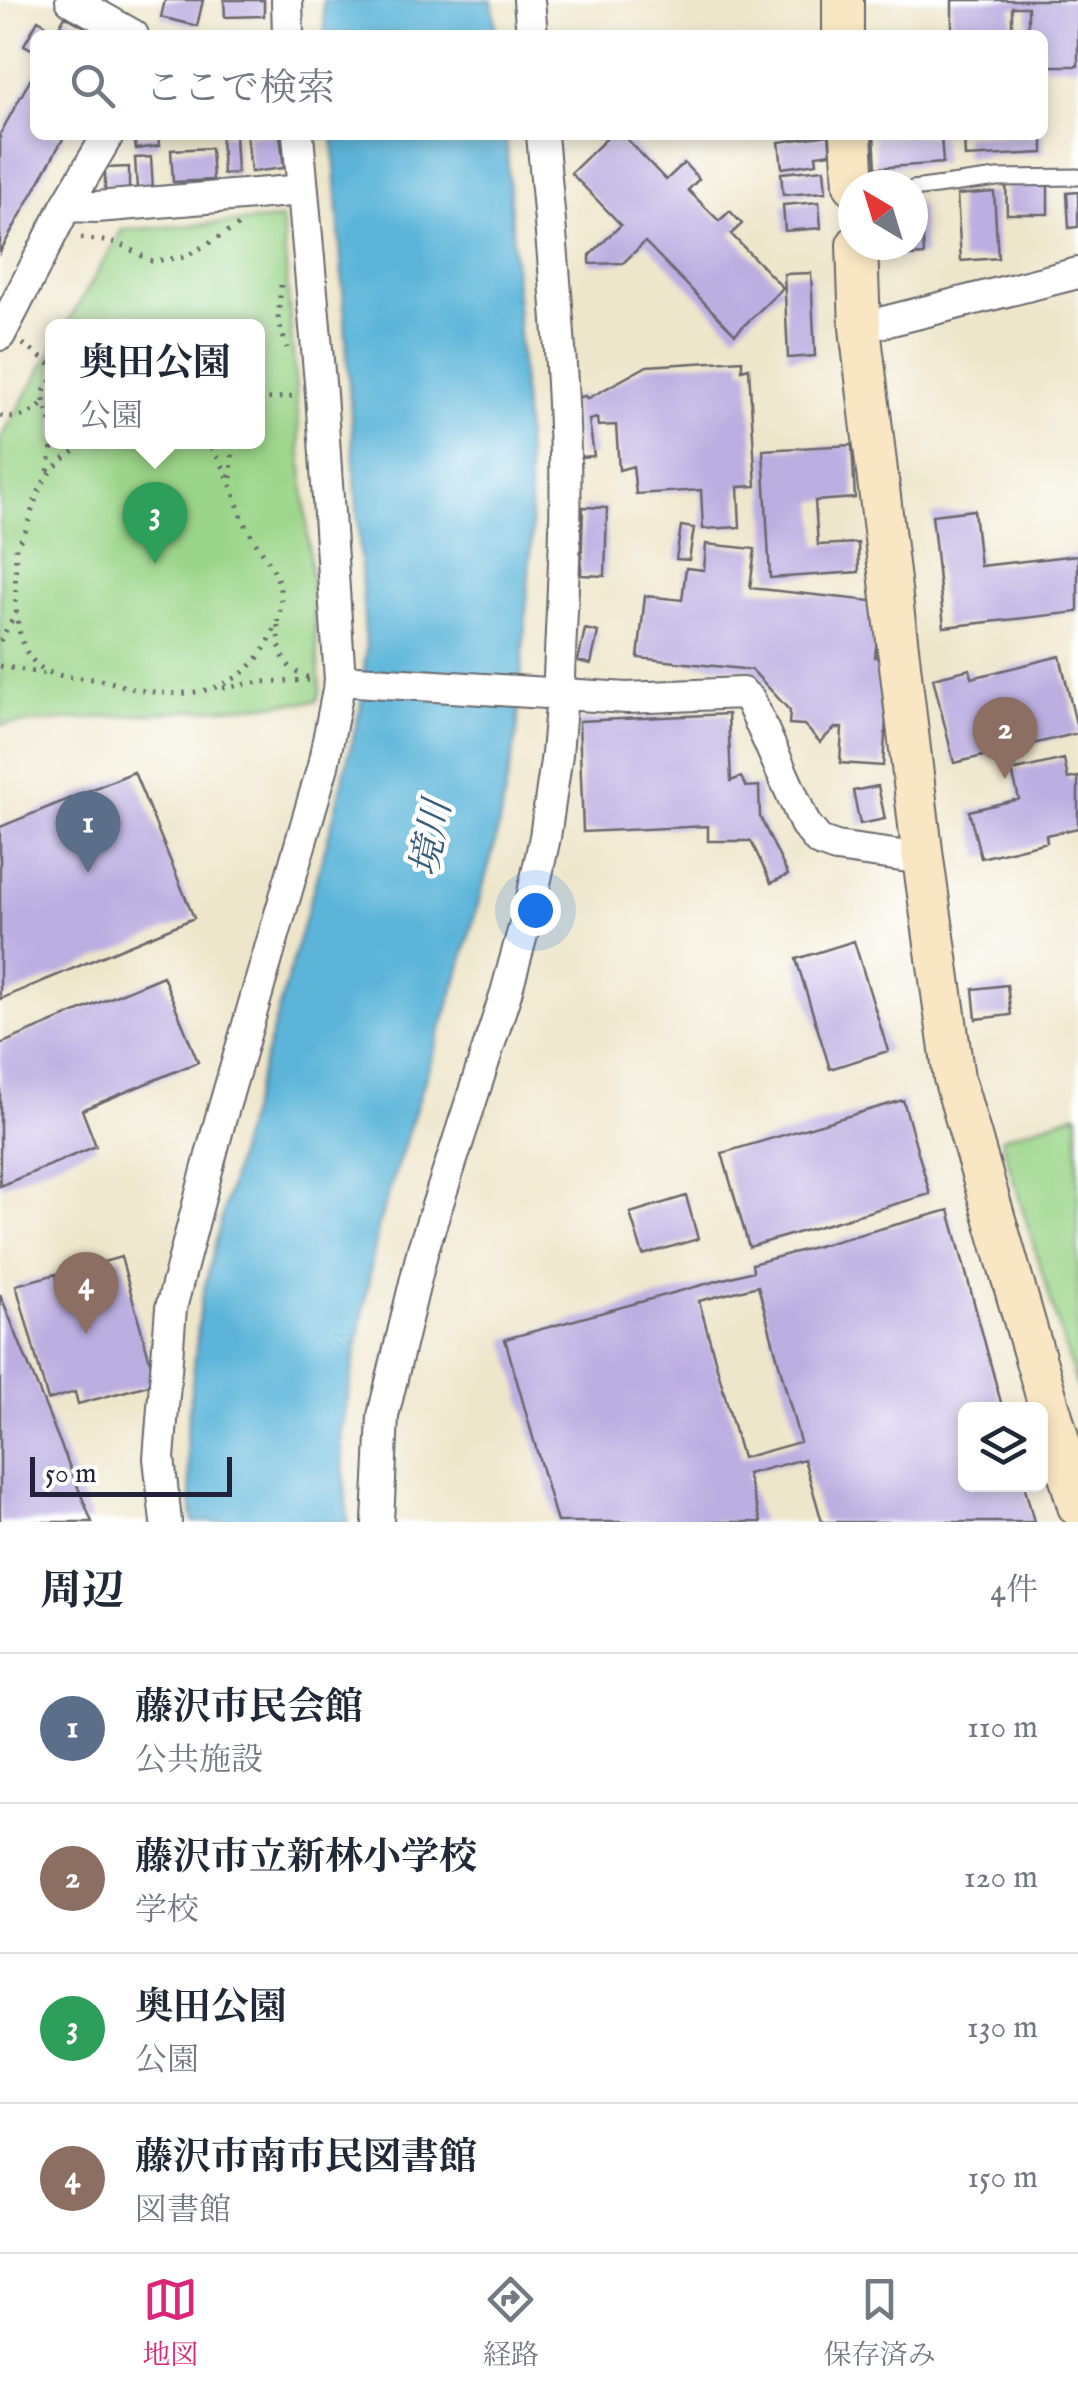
<!DOCTYPE html>
<html lang="ja">
<meta charset="utf-8">
<style>
:root{--surface:#fff;--page:#f6f6f7;--text:#1f2937;--muted:#747a83;--line:#e0e1e3;--accent:#db2777}
body{margin:0;font-family:"IM FELL English","Noto Serif JP",serif;background:var(--page);color:var(--text)}
.controls{position:absolute;right:30px;bottom:30px;display:grid;overflow:hidden;border-radius:15px;box-shadow:0 5px 15px #0003}
.controls button{width:90px;height:90px;display:grid;place-items:center;padding:0;border:0;border-bottom:2px solid var(--line);background:var(--surface);color:var(--text);font:50px sans-serif}
.compass{position:absolute;left:838px;top:170px;width:90px;height:90px;border-radius:50%;background:var(--surface);box-shadow:0 5px 15px #0003;rotate:322deg}
.scale{position:absolute;left:30px;bottom:25px;width:202px;box-sizing:border-box;padding-left:10px;border:5px solid #22223b;border-top:0;font-size:28px;line-height:35px;white-space:nowrap;color:#22223b;-webkit-text-stroke:8px #fff;paint-order:stroke}
.you{position:absolute;left:535px;top:910px;width:35px;height:35px;margin:-25px;border:8px solid #fff;border-radius:50%;background:#1a73e8;box-shadow:0 0 0 15px #1a73e833}
.badge{display:grid;place-items:center;width:65px;height:65px;border-radius:50%;background:var(--accent);color:#fff;font-size:32px;font-weight:700}
.pin{position:absolute;translate:-50% -82px;filter:drop-shadow(0 2px 5px #0008)}
.pin::after{content:'';position:absolute;top:52px;width:35px;height:30px;background:inherit;clip-path:polygon(0 0,100% 0,50% 100%)}
.popup{position:absolute;left:45px;top:319px;width:220px;height:130px;box-sizing:border-box;display:grid;place-content:center;border-radius:15px;background:var(--surface);filter:drop-shadow(0 2px 8px #0005);font-size:32px;white-space:nowrap;color:var(--muted)}
.popup b{font-size:38px;color:var(--text)}
.popup::after{content:'';position:absolute;left:50%;top:100%;margin-left:-20px;border:20px solid transparent;border-top-color:var(--surface)}
.list{margin:0;padding:0;list-style:none}
h2{display:flex;justify-content:space-between;align-items:center;height:130px;margin:0;padding:0 40px;font-size:42px}
h2 small{font-size:32px;font-weight:400;color:var(--muted)}
.list li{display:grid;grid-template-columns:65px 1fr auto;gap:30px;align-items:center;box-sizing:border-box;height:150px;padding:0 40px;border-top:2px solid var(--line)}
.list b{display:block;font-size:38px;white-space:nowrap}
.list p{margin:0;font-size:32px;white-space:nowrap;color:var(--muted)}
.list em{font-size:32px;font-style:normal;color:var(--muted)}
.icon{flex:none;width:55px;height:55px;fill:none;stroke:currentColor;stroke-width:2;stroke-linecap:round;stroke-linejoin:round}
.map{position:relative;flex:none;width:1078px;height:1522px;overflow:hidden}
.search{position:absolute;background:var(--surface);box-shadow:0 5px 15px #0003;left:30px;right:30px;top:30px;height:110px;display:flex;align-items:center;gap:25px;box-sizing:border-box;padding:0 35px;border-radius:15px;color:var(--muted);font-size:38px}
.sheet{height:730px;background:var(--surface)}
nav{display:flex;justify-content:space-around;align-items:center;box-sizing:border-box;height:140px;border-top:2px solid var(--line);background:var(--surface);font-size:28px;color:var(--muted)}
nav a{display:grid;justify-items:center;gap:5px}
nav .on{color:var(--accent)}
.map>svg:first-child{display:block}
.green{fill:#9bd589;stroke:#5e7c62;stroke-width:2.5}
.water{fill:#5bb5d9;stroke:#3e6c8a;stroke-width:2.5}
.building{fill:#bbaee1;fill-rule:evenodd}
.lines{fill:none;stroke-linecap:round;stroke-linejoin:round}
.lane-casing{stroke:#69676d;stroke-width:19}
.street-casing{stroke:#69676d;stroke-width:34}
.secondary-casing{stroke:#69676d;stroke-width:44}
.path{stroke:#69676d;stroke-width:5;stroke-dasharray:2.5 8;stroke-linecap:butt}
.lane{stroke:#fff;stroke-width:15}
.street{stroke:#fff;stroke-width:30}
.secondary{stroke:#f9e7c3;stroke-width:40}
.labels{text-anchor:middle;stroke-width:9;stroke-linejoin:round;paint-order:stroke}
.water-label{font-size:38px;font-style:italic;fill:#395d7a;stroke:#fff}
</style>
<div class="map">
<svg width="1078" height="1522" viewBox="0 0 1078 1522">
<rect width="100%" height="100%" fill="#fff"/>
<filter id="ink" filterUnits="userSpaceOnUse"><feTurbulence type="fractalNoise" baseFrequency=".01" numOctaves="2"/><feDisplacementMap in="SourceGraphic" scale="20" xChannelSelector="R" yChannelSelector="G"/><feConvolveMatrix kernelMatrix="1 2 1 2 8 2 1 2 1" color-interpolation-filters="sRGB"/></filter>
<filter id="wash" filterUnits="userSpaceOnUse"><feTurbulence type="fractalNoise" baseFrequency=".0048" numOctaves="4" result="noise"/><feDisplacementMap in="SourceGraphic" scale="40" xChannelSelector="R" yChannelSelector="G"/><feGaussianBlur stdDeviation="2.25" result="paint"/><feColorMatrix in="noise" values="0 0 0 0 0 0 0 0 0 0 0 0 0 0 0 0 0 1.4 0 .05"/><feComposite in="paint" operator="in"/></filter>
<g filter="url(#wash)">
<rect width="100%" height="100%" fill="#eee6cb"/>
<!-- green -->
<path class="green" d="M282 219 320 689 317 701 0 725V440L52 350V442H258V326H66L122 230Z
M1078 1113V1390L1001 1138Z"/>
<!-- water -->
<path class="water" d="M323 0H492L497 35H325Z
M333 135H506L532 533 517 732 495 844 455 986 379 1223 341 1435 348 1522H193L186 1437 201 1302 240 1144 331 827 361 705 366 648Z"/>
<g id="blocks">
<!-- building -->
<path class="building" d="M165 0H203L197 26 161 17Z
M224 0H264V16L225 17Z
M952 0H1078V66H1043V35H1028V7H1012V35H952Z
M65 16 99 35H35V51L24 45 38 20 57 31Z
M35 71V135H65L0 252V134Z
M134 135H158L159 146 136 149Z
M221 135H235L237 173 223 174Z
M247 135H280L284 168 251 172Z
M610 135H623L666 180 684 163 699 179 688 190 719 221 730 211 742 224 731 234 783 288 735 334 645 242 623 263 590 264V255L621 225 571 173Z
M829 135 831 153 816 155 817 163 782 168 779 142Z
M874 135H941L943 163 876 168Z
M964 135H1043V153L965 157Z
M211 148 213 180 173 182 171 150Z
M151 157 153 189 137 190 135 158Z
M129 167V194L105 195V168Z
M824 169 826 192 783 195 781 173Z
M1048 181V214H1007L1006 182Z
M994 192 998 258 961 261 957 195Z
M1078 192V227L1069 228 1067 193Z
M819 202 821 228 785 231 783 205Z
M913 204H921L924 255 895 257 894 245H913Z
M811 273 815 356 788 358 784 274Z
M742 360V370L749 368 756 486 738 487 740 527 703 529 701 490 636 494 633 466 619 470 616 425 598 426 597 418 589 420 594 456 580 457 572 398 586 396 587 399 647 366Z
M852 445 855 498 815 501 818 545 858 543 859 572 770 578 763 450Z
M583 507 607 508 605 576 581 575Z
M974 510 980 566 1078 555V612L944 627 932 515Z
M681 526 694 528 689 560 676 559Z
M706 544 755 549 750 588 881 602 875 657 890 658 883 766 840 763 842 728H835L820 742 804 725 789 724 790 711 752 670 638 658 645 596 682 600 686 568 704 570Z
M585 629 598 632 591 664 578 661Z
M1060 656 1078 733 954 763 933 678 970 669 972 678Z
M728 714 731 781 741 777 746 787 759 786 760 817 788 875 771 883 751 841H708V826L583 832 579 721Z
M1064 759 1068 779 1078 777V828L1046 835 1047 842 981 858 969 811 1019 799 1012 771Z
M134 772 194 918 0 999V827Z
M878 786 885 819 860 824 853 791Z
M854 941 888 1051 830 1069 796 959Z
M163 976 198 1062 82 1110 96 1146 0 1186V1044Z
M1007 985 1011 1015 976 1019 973 989Z
M903 1100 930 1194 749 1247 722 1153Z
M686 1196 698 1239 643 1255 630 1213Z
M949 1210 1003 1410H966V1484H1024L1034 1522H822L804 1459 747 1474 761 1522H557L505 1339 753 1271 752 1264ZM758 1286 800 1442 742 1458 699 1301Z
M121 1257 156 1383 78 1404 75 1392 48 1400 16 1285 56 1274 59 1286 88 1278 85 1267Z
M0 1294 92 1522H0Z"/>
</g>
</g>
<g filter="url(#ink)">
<use href="#blocks" fill-opacity="0" stroke="#69676d" stroke-width="2.5"/>
<g class="lines">
<!-- lane casing -->
<g class="lane-casing">
<path id="lane" d="M913 189 997 178 1078 177"/>
</g>
<!-- street casing -->
<g class="street-casing">
<path id="street" d="M71 0 133 35
M287 0 288 35
M529 0 532 35
M66 206 97 207 303 190
M860 328 1078 273
M0 335 66 206 108 135
M340 680 627 698 742 693 750 700 805 824 819 841 836 847 923 859
M166 1522 159 1458 171 1308 220 1121 323 766 340 680 321 394 298 135
M378 1522 383 1416 423 1249 506 993 531 902 545 837 557 754 562 694 559 677C562 603 567 529 565 455 562 348 552 242 542 135"/>
</g>
<!-- secondary casing -->
<g class="secondary-casing">
<path id="secondary" d="M843 0V35
M851 135 854 185
M857 245 860 328 923 859 954 1078 1078 1506"/>
</g>
<!-- path -->
<path class="path" d="M81 238 118 243 152 261 185 257 240 225
M281 285 278 320 287 348
M23 344 52 366
M52 381C35 395 49 409 52 426
M258 400 294 396
M0 416C19 421 30 414 44 403
M93 442C59 457 43 474 32 510 27 525 27 533 16 545 16 576 11 632 30 657 48 681 75 676 100 680 115 682 129 689 145 691 195 699 243 689 269 641 280 620 285 598 276 575 269 559 256 545 248 529 232 499 231 467 205 442
M48 471 53 442
M231 478 233 442
M278 625C278 651 283 670 310 678
M0 641 16 613
M0 666 46 674
M223 688 261 682 312 680"/>
<!-- lane -->
<use href="#lane" class="lane"/>
<!-- street -->
<use href="#street" class="street"/>
<!-- secondary -->
<use href="#secondary" class="secondary"/>
</g>
</g>
<g class="labels">
<!-- water labels -->
<g class="water-label">
<text transform="translate(430 838) rotate(-79)" y="13">境川</text>
</g>
</g>
</svg>
<div class="controls">
<button><svg class="icon" aria-label="layers" viewBox="0 0 24 24"><path d="M12 4l9 5-9 5-9-5zM3 14l9 5 9-5"/></svg></button>
</div>
<svg class="compass" viewBox="-18 -18 36 36"><path d="M0-13l5 13h-10z" fill="#e53935"/><path d="M0 13l5-13h-10z" fill="#747a83"/></svg>
<div class="scale">50 m</div>
<div class="you"></div>
<div class="pin badge" style="left:88px;top:873px;background:#5c6f8a">1</div>
<div class="pin badge" style="left:1005px;top:779px;background:#8d6e63">2</div>
<div class="pin badge" style="left:155px;top:564px;background:#2e9e5b">3</div>
<div class="popup"><b>奥田公園</b>公園</div>
<div class="pin badge" style="left:86px;top:1334px;background:#8d6e63">4</div>
<div class="search"><svg class="icon" aria-label="search" viewBox="0 0 24 24"><circle cx="10" cy="10" r="6"/><path d="M15 15l6 6"/></svg>ここで検索</div>
</div>
<section class="sheet">
<h2>周辺<small>4件</small></h2>
<ul class="list">
<li><span class="badge" style="background:#5c6f8a">1</span><div><b>藤沢市民会館</b><p>公共施設</p></div><em>110 m</em></li>
<li><span class="badge" style="background:#8d6e63">2</span><div><b>藤沢市立新林小学校</b><p>学校</p></div><em>120 m</em></li>
<li><span class="badge" style="background:#2e9e5b">3</span><div><b>奥田公園</b><p>公園</p></div><em>130 m</em></li>
<li><span class="badge" style="background:#8d6e63">4</span><div><b>藤沢市南市民図書館</b><p>図書館</p></div><em>150 m</em></li>
</ul>
</section>
<nav>
<a class="on"><svg class="icon" aria-label="map" viewBox="0 0 24 24"><path d="M3 6l6-2 6 2 6-2v14l-6 2-6-2-6 2zM9 4v14M15 6v14"/></svg>地図</a>
<a><svg class="icon" aria-label="directions" viewBox="0 0 24 24"><path d="M12 3l9 9-9 9-9-9zM9 14v-3h6M13 9l2 2-2 2"/></svg>経路</a>
<a><svg class="icon" aria-label="saved" viewBox="0 0 24 24"><path d="M7 4h10v16l-5-4-5 4z"/></svg>保存済み</a>
</nav>
